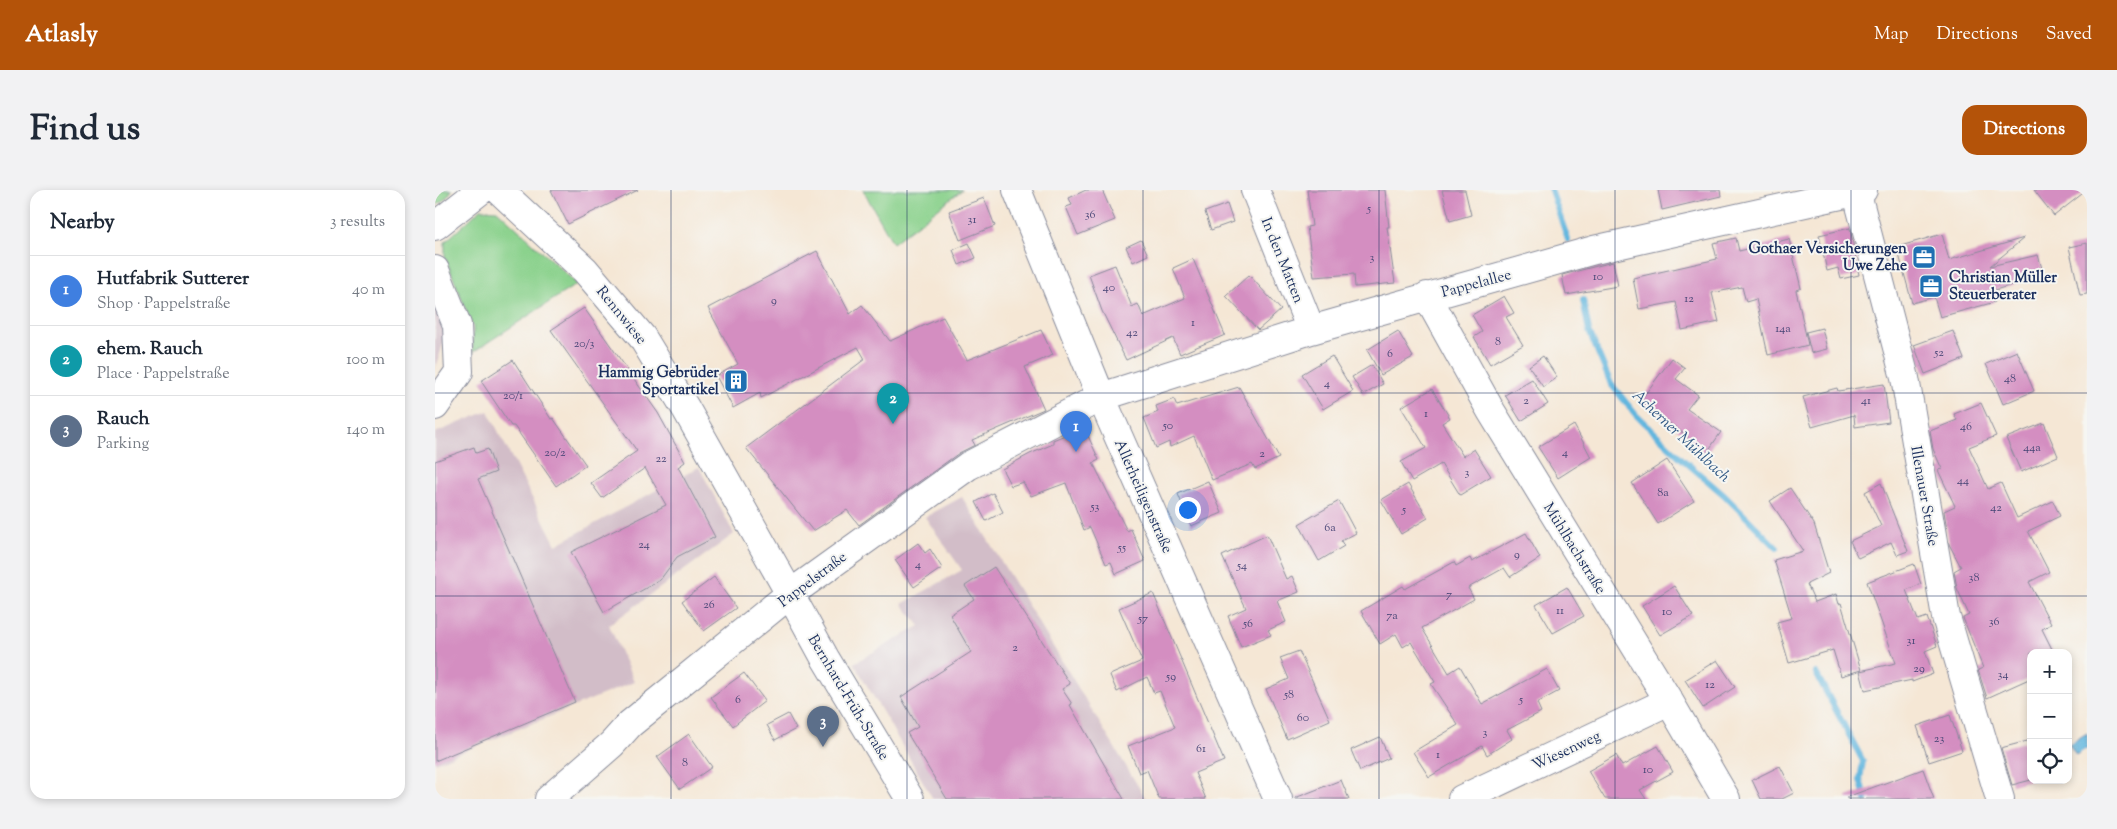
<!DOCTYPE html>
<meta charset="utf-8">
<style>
:root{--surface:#fff;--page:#f2f2f3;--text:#1f2937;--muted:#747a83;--line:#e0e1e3;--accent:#b45309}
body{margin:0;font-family:"Sorts Mill Goudy",serif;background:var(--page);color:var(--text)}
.controls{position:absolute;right:15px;bottom:15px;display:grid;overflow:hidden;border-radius:10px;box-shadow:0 2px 8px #0003}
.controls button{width:45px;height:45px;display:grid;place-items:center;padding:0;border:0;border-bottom:1px solid var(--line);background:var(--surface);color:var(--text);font:25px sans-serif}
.you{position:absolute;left:752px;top:319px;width:18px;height:18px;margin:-12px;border:4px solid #fff;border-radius:50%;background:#1a73e8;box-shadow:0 0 0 8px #1a73e833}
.badge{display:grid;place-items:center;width:32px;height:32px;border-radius:50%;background:var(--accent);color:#fff;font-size:16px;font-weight:700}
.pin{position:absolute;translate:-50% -41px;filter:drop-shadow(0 1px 2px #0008)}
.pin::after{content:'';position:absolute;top:26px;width:18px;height:15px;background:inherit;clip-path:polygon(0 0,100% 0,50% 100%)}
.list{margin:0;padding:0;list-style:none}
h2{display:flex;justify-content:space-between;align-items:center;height:65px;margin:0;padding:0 20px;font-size:21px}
h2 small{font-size:16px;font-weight:400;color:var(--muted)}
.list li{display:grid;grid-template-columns:32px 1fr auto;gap:15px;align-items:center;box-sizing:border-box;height:70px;padding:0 20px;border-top:1px solid var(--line)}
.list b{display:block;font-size:19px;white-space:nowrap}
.list p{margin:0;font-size:16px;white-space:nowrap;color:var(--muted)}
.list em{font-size:16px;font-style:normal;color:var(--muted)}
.icon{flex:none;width:28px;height:28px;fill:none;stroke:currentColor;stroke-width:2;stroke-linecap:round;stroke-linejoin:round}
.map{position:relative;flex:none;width:1652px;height:609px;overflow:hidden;border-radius:15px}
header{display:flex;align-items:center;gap:30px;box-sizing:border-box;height:70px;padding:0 25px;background:var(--accent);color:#fff}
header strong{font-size:24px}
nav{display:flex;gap:28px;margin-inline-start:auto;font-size:18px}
.intro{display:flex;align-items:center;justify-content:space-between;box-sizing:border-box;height:120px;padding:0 30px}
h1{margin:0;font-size:35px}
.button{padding:12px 22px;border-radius:15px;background:var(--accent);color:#fff;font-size:18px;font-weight:700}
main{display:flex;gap:30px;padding:0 30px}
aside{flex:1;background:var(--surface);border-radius:15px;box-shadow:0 2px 8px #0003}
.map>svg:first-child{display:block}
.industrial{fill:#d2bdc8}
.green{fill:#8ad18c;stroke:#528075}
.water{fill:#62b6de;stroke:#3e729e}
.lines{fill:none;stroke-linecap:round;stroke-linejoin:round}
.stream{stroke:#62b6de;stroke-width:6}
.building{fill:#d48ec1}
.minor-casing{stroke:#888b9a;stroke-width:30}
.major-casing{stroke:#888b9a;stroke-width:30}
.minor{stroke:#fff;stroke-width:28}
.major{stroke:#fff;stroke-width:28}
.grid{fill:none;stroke:#1b2f5e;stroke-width:1;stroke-opacity:0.55}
.labels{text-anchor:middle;stroke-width:4;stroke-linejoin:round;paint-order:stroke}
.number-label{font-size:12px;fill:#494777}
.poi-label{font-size:15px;font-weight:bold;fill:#1b2f5e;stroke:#f6f6f2;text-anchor:end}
.street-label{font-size:15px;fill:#1b2f5e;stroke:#f6f6f2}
.water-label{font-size:16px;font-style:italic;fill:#305884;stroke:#f6f6f2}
</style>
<header>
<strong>Atlasly</strong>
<nav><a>Map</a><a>Directions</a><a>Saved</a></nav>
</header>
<div class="intro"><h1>Find us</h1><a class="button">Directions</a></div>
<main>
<aside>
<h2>Nearby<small>3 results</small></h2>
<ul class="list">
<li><span class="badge" style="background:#3f7fe0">1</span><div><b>Hutfabrik Sutterer</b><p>Shop · Pappelstraße</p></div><em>40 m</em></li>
<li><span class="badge" style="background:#0f9aa8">2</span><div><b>ehem. Rauch</b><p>Place · Pappelstraße</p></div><em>100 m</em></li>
<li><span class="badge" style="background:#5c6f8a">3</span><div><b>Rauch</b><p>Parking</p></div><em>140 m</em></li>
</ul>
</aside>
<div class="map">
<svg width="1652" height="609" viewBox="0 0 1652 609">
<rect width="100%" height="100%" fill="#f6f6f2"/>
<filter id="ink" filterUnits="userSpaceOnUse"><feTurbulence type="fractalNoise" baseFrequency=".02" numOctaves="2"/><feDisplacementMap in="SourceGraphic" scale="10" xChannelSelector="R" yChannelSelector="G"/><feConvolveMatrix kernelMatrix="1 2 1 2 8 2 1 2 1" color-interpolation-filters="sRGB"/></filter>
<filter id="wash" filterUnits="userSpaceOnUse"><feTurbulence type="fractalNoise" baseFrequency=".0096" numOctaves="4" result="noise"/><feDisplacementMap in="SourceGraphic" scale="20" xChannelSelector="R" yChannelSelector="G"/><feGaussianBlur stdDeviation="1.12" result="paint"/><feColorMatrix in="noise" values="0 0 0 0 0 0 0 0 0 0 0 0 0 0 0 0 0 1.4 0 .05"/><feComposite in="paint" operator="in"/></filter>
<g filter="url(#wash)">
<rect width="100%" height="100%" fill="#f5e7d5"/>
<!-- industrial -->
<path class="industrial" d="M0 114 11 145 0 179Z
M53 221 121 355 264 277 299 344 174 435 199 492 0 573V243Z
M527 307 711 609H498L419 473 485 436 467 414 527 380 490 327Z"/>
<!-- green -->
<path class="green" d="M0 0H17C13 6 8 13 0 15Z
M428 0H527L458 53Z
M46 19 62 20 142 94 38 162V137L10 67V52Z"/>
<!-- water -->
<path class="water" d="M1652 543V558L1641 565 1634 554Z"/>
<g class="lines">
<!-- stream -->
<path class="stream" d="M1116 0 1133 50
M1148 110 1154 141 1176 194 1201 225 1246 268 1289 305 1342 358
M1381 483 1428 571 1425 590 1431 609"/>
</g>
<g id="blocks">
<!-- building -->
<path class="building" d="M116 0H203L133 34Z
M651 0H667L680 30 643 45 631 17 637 15 634 8Z
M872 0H950L954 37H952L960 93 920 97 919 84 879 87 872 37 877 36Z
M1007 0H1030L1036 25 1015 31Z
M1223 0H1285L1286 6 1227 20Z
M1599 0H1652L1619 26Z
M549 8 560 36 525 50 514 21Z
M792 14 798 32 776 40 770 22Z
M1415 38 1424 85 1406 89 1403 78 1392 81 1384 45Z
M1507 44 1514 70 1589 48 1555 76 1603 65 1609 85 1557 101 1560 112 1505 127 1499 107 1477 113 1462 57Z
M1301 48 1304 61 1354 49 1366 98 1361 100 1373 155 1333 165 1321 109 1311 112 1307 97 1277 103 1284 132 1247 140 1241 112 1204 119 1198 88 1282 69 1278 53Z
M706 50 713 65 698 72 691 57Z
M534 53 541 68 524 75 518 60Z
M1652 53V104L1645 105 1634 57Z
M382 61 415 124 427 115 455 151 508 127 532 170 606 140 618 165 590 177 609 219 537 250 540 255 524 263 424 335 412 320 378 341 311 258 430 169 423 157 326 208 325 203 298 218 281 186 303 174 273 118Z
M758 69 790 145 745 164 738 148 691 170 667 121 654 85 680 75 697 117 703 114 708 126 750 108 738 78Z
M1178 72 1183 96 1131 105 1127 85Z
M814 85 846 120 823 140 791 106Z
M1069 106 1079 123 1071 127 1088 155 1055 174 1039 147 1047 142 1037 125Z
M149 118 223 223 250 272 243 277 280 347 242 367 225 390 169 422 136 362 231 315 210 278 167 308 156 293 202 261 116 140Z
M1387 138 1392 159 1376 163 1371 142Z
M963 141 978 167 946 185 932 160Z
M1518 141 1529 169 1490 184 1479 155Z
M1582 161 1599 201 1568 214 1551 174Z
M897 166 918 201 888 219 867 184Z
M1108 166 1122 187 1108 197 1094 176Z
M1237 168 1250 178 1241 189 1263 205 1252 219 1286 242 1271 264 1250 250 1253 247 1205 211Z
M78 170 116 229 118 228 151 275 121 296 79 236H76L46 191Z
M937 175 948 194 928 205 917 187Z
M1097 189 1113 214 1086 231 1070 205Z
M1449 194 1454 232 1420 237 1419 225 1377 237 1368 207 1402 198 1403 201Z
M804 197 844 268 820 279 817 274 777 290 759 246 735 257 734 252 721 258 709 228 723 222 721 216 739 209 742 216Z
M997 199 1015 228 1007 233 1028 266 1039 259 1056 286 1025 305 1006 274 977 291 966 272 991 258 966 217Z
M1546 213 1561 246 1534 257 1553 299 1566 293 1582 328 1618 311 1625 326 1593 341 1614 382 1594 392 1616 434 1607 439 1619 463H1596V488L1552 508 1543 480 1548 478 1528 428 1534 425 1522 398 1519 381 1526 377 1514 354 1509 321 1520 316 1503 280 1507 279 1498 259 1495 241 1522 230 1519 224Z
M1609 233 1623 266 1586 282 1571 248Z
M1139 235 1156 267 1123 288 1103 257Z
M649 237 664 270 658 273 692 341 696 339 710 371 681 384 676 372 671 374 655 337 649 340 631 293 596 306 588 292 576 296 567 279 595 264 618 254V250Z
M39 257 41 263 53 259 61 282 43 289 140 512 0 571V271Z
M1232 270 1259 311 1223 334 1197 293Z
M773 291 787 323 756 336 743 304Z
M1446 293 1473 361 1462 365 1456 352 1423 368 1415 351 1446 336 1430 302Z
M973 294 993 328 966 344 946 310Z
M1355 298 1379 334 1394 383 1372 394 1380 412 1401 404 1404 414 1406 413 1426 480 1406 486 1398 460 1354 473 1342 432 1357 428 1339 370 1368 361 1335 311Z
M558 303 568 322 551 331 541 312Z
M904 311 921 343 906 351 909 356 884 371 864 334Z
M1091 343 1105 368 1075 387 1069 378 1033 398 1039 409 987 438 1014 483 1025 476 1047 514 1112 479 1124 501 1102 513 1106 522 1072 540 1077 549 1052 565 1047 556 994 587 978 562 1023 535 996 494 1000 492 976 452 968 457 961 444 945 454 926 421 968 396 970 399 1019 372 1021 376 1035 368 1037 372Z
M832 345 851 389 857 386 864 402 842 411 851 432 833 440 836 445 806 457 793 426 811 418 787 366Z
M483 353 490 363 495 359 507 378 479 397 460 370Z
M1479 374 1486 394 1471 400 1483 430 1492 427 1502 456 1490 461 1498 484 1477 492V490L1430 500 1425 481 1461 473 1432 392Z
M559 377 635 494 627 499 637 514 635 515 689 609H512L472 543 483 537 466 507 536 462 515 425 539 409 530 396Z
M279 387 301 418 269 441 247 411Z
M1239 396 1258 426 1225 445 1207 416Z
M1132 397 1149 426 1118 443 1101 415Z
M718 403 789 571 760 583 771 609H724L712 580 704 583 693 556 740 537 725 501 719 503 712 487 682 502 675 485 707 471 684 418Z
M864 461 895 530 852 549 831 499 854 489 845 468Z
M1282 470 1300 497 1268 518 1250 490Z
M309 483 330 511 298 536 276 507Z
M353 524 361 539 340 550 332 535Z
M1515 525 1527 561 1494 572 1482 536Z
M254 544 277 577 245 599 222 567Z
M945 547 954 568 925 581 916 560Z
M1596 550V590L1577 595 1566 558Z
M1223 556 1238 582 1205 600 1211 609H1170L1153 581 1181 565 1187 576Z
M1345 576 1359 603 1347 609H1326L1317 590Z
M1488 579 1499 609H1412V607Z
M906 590 914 609H860V608Z"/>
</g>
</g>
<g filter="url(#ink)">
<use href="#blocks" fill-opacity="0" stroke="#888b9a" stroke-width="1"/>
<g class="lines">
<!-- minor casing -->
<g class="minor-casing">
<path id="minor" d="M64 0 150 80 207 147 251 219 355 404 390 468 475 609
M582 0 666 207 843 609
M820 0 876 140
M0 36 46 0
M0 80 22 135 24 182 0 216
M992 106 1056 221 1234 511 1291 609
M114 609 177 554 195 534 355 404 533 276 666 207 876 140 1159 60 1428 0
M1027 609 1234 511"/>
</g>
<!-- major casing -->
<g class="major-casing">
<path id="major" d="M1421 0 1470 188 1511 427 1565 609"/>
</g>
<!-- minor -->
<use href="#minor" class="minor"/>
<!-- major -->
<use href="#major" class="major"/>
</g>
</g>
<!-- grid -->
<path class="grid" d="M236 0V609M472 0V609M708 0V609M944 0V609M1180 0V609M1416 0V609M0 203H1652M0 406H1652"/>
<!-- icons -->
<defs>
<g id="office-square" transform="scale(1.25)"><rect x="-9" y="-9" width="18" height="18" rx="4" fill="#1f6fb2" stroke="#f6f6f2"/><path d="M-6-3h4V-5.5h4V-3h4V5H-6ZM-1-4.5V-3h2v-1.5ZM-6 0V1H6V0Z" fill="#fff"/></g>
<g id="building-square" transform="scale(1.25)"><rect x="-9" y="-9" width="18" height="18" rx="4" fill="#1f6fb2" stroke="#f6f6f2"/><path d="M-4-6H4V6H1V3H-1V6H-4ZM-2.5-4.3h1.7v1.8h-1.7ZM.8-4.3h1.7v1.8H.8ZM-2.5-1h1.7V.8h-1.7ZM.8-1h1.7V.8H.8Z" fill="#fff"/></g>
</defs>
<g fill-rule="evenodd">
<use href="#office-square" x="1489" y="67"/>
<use href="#office-square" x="1496" y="96"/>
<use href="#building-square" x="301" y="191"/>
</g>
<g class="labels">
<!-- number labels -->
<g class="number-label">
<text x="934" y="22">5</text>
<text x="655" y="28">36</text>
<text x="537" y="33">31</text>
<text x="937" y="71">3</text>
<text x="1163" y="90">10</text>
<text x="674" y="101">40</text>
<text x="1254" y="112">12</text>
<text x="339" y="114">9</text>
<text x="758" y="136">1</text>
<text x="1348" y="142">14a</text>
<text x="697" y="146">42</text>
<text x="1063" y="155">8</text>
<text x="149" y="157">20/3</text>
<text x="1504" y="166">52</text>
<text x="955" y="167">6</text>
<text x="1575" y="192">48</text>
<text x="892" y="197">4</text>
<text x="78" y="209">20/1</text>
<text x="1091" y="214">2</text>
<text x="1431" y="214">41</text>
<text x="991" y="227">1</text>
<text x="733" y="239">50</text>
<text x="1531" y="240">46</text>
<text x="1597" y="261">44a</text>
<text x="120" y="266">20/2</text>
<text x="1130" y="266">4</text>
<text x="827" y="267">2</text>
<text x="226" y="272">22</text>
<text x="1032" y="286">3</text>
<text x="1528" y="294">44</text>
<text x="1228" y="306">8a</text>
<text x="660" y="320">53</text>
<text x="1561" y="321">42</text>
<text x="969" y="323">5</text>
<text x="895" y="341">6a</text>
<text x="209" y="358">24</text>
<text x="687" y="361">55</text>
<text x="1082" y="368">9</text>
<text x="483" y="378">4</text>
<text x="807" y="379">54</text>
<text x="1539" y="391">38</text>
<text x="1014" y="408">7</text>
<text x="274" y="418">26</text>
<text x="1125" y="424">11</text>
<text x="1232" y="425">10</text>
<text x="957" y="429">7a</text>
<text x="708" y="432">57</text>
<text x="1559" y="435">36</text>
<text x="813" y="437">56</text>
<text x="1476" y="454">31</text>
<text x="580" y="461">2</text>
<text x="1484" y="482">29</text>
<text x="1568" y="488">34</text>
<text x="736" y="490">59</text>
<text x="1275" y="498">12</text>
<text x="854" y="508">58</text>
<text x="303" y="513">6</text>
<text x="1086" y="513">5</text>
<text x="868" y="531">60</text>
<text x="1050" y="546">3</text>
<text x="1504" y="552">23</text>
<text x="766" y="562">61</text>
<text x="1003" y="568">1</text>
<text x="250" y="576">8</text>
<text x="1213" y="583">10</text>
</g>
<!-- poi labels -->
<g class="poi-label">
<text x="1472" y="63">Gothaer Versicherungen<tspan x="1472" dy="17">Uwe Zehe</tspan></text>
<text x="1514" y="92" text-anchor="start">Christian Müller<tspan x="1514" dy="17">Steuerberater</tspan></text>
<text x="284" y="187">Hammig Gebrüder<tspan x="284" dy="17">Sportartikel</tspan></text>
</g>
<!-- street labels -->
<g class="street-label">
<text transform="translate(848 70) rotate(68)" y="5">In den Matten</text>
<text transform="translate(1041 93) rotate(-15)" y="5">Pappelallee</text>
<text transform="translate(187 125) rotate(51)" y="5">Rennwiese</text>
<text transform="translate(709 306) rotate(66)" y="5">Allerheiligenstraße</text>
<text transform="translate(1490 306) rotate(80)" y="5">Illenauer Straße</text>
<text transform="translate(1140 358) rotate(58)" y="5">Mühlbachstraße</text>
<text transform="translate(377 389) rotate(-37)" y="5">Pappelstraße</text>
<text transform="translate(414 507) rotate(59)" y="5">Bernhard-Früh-Straße</text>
<text transform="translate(1131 560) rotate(-25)" y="5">Wiesenweg</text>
</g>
<!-- water labels -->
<g class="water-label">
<text transform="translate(1247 245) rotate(43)" y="6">Acherner Mühlbach</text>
</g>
</g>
</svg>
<div class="controls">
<button>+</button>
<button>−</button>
<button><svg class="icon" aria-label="locate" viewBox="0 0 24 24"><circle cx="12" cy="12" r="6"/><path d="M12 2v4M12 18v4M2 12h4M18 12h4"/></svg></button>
</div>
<div class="you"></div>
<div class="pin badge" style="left:641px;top:262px;background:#3f7fe0">1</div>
<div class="pin badge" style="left:458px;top:234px;background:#0f9aa8">2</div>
<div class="pin badge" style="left:388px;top:557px;background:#5c6f8a">3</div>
</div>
</main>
